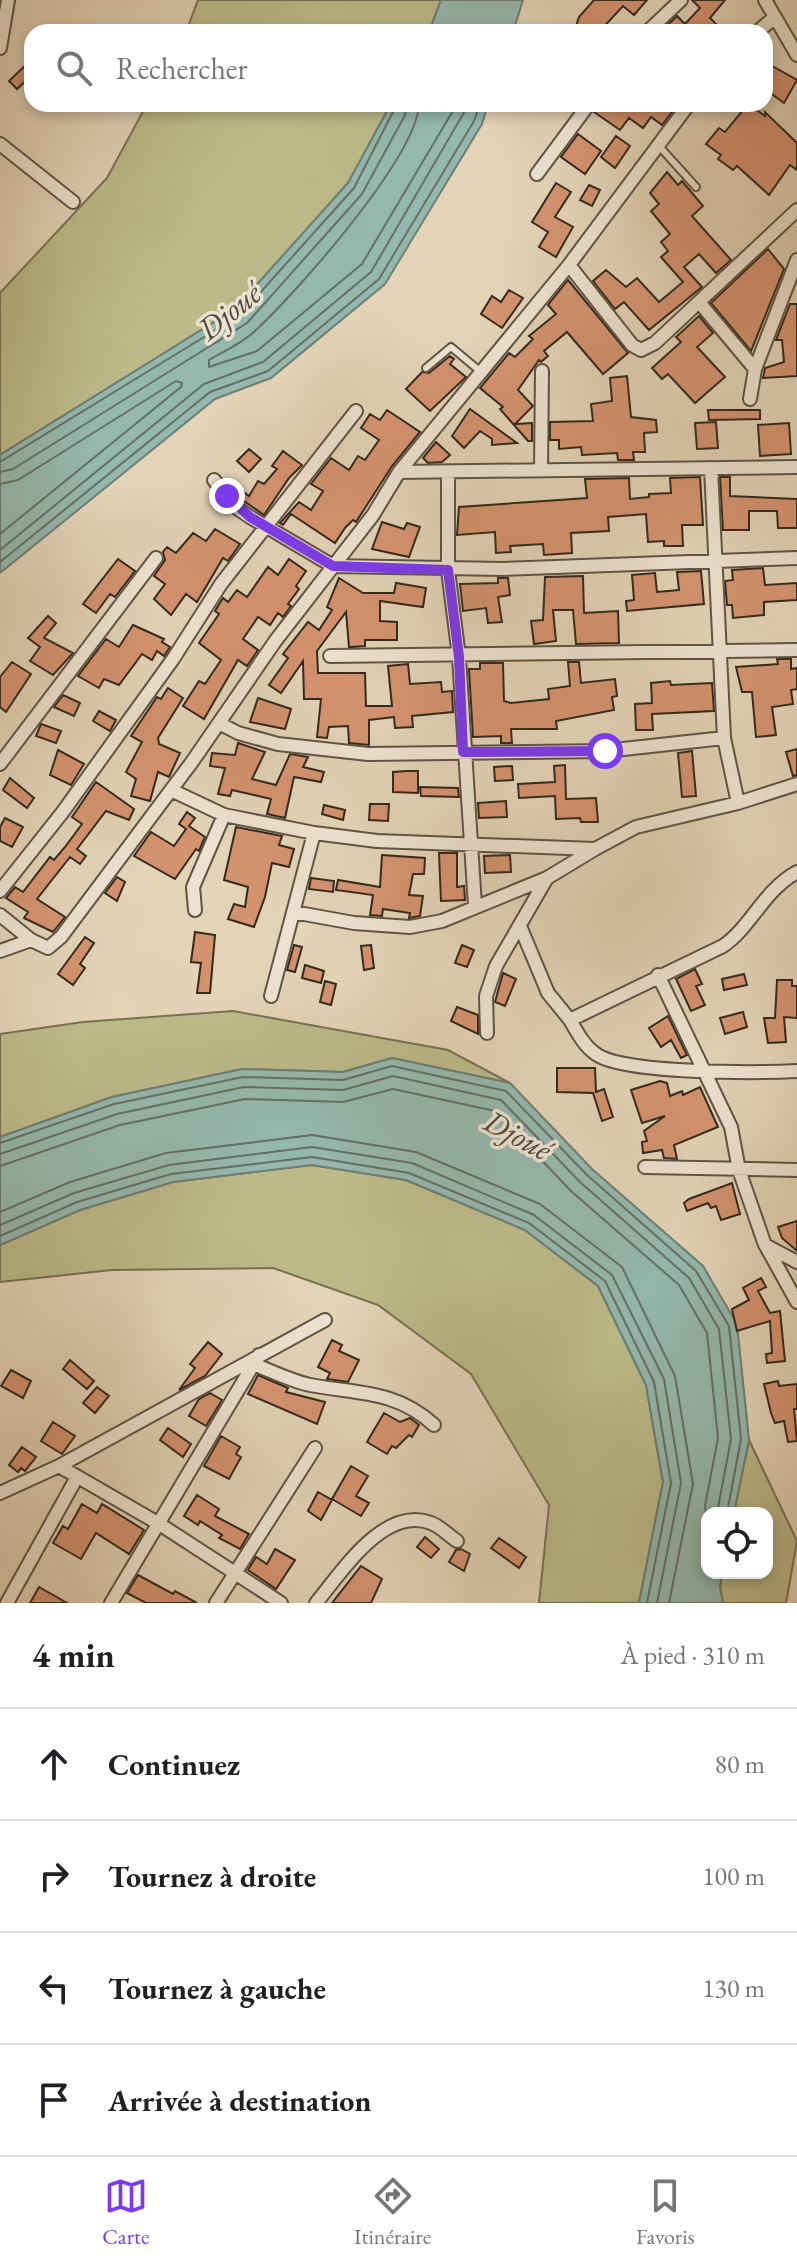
<!DOCTYPE html>
<html lang="fr">
<meta charset="utf-8">
<style>
:root{--surface:#fff;--page:#f6f6f6;--text:#202124;--muted:#757577;--line:#e0e0e0;--accent:#7c3aed}
body{margin:0;font-family:"EB Garamond",serif;background:var(--page);color:var(--text)}
.controls{position:absolute;right:24px;bottom:24px;display:grid;overflow:hidden;border-radius:16px;box-shadow:0 4px 12px #0003}
.controls button{width:72px;height:72px;display:grid;place-items:center;padding:0;border:0;border-bottom:2px solid var(--line);background:var(--surface);color:var(--text);font:40px sans-serif}
.stop{position:absolute;width:24px;height:24px;margin:-18px;border:6px solid #7c3aed;border-radius:50%;background:#fff}
.stop.end{background:#7c3aed;border-color:#fff;box-shadow:0 2px 8px #0008}
.list{margin:0;padding:0;list-style:none}
h2{display:flex;justify-content:space-between;align-items:center;height:104px;margin:0;padding:0 32px;font-size:34px}
h2 small{font-size:26px;font-weight:400;color:var(--muted)}
.list li{display:grid;grid-template-columns:52px 1fr auto;gap:24px;align-items:center;box-sizing:border-box;height:112px;padding:0 32px;border-top:2px solid var(--line)}
.list b{display:block;font-size:30px;white-space:nowrap}
.list em{font-size:26px;font-style:normal;color:var(--muted)}
.icon{flex:none;width:44px;height:44px;fill:none;stroke:currentColor;stroke-width:2;stroke-linecap:round;stroke-linejoin:round}
.map{position:relative;flex:none;width:797px;height:1603px;overflow:hidden}
.search{position:absolute;background:var(--surface);box-shadow:0 4px 12px #0003;left:24px;right:24px;top:24px;height:88px;display:flex;align-items:center;gap:20px;box-sizing:border-box;padding:0 28px;border-radius:24px;color:var(--muted);font-size:30px}
.sheet{height:552px;background:var(--surface)}
nav{display:flex;justify-content:space-around;align-items:center;box-sizing:border-box;height:112px;border-top:2px solid var(--line);background:var(--surface);font-size:22px;color:var(--muted)}
nav a{display:grid;justify-items:center;gap:4px}
nav .on{color:var(--accent)}
.map>svg:first-child{display:block}
.green{fill:#bcba89;stroke:#787253;stroke-width:2}
.water{fill:#95b8ae;stroke:#6e7f74;stroke-width:2}
.lines{fill:none;stroke-linecap:round;stroke-linejoin:round}
.shore{stroke:#647066;stroke-width:2}
.building{fill:#d4936f;stroke:#33291d;stroke-width:2}
.service-casing{stroke:#5f5444;stroke-width:10}
.minor-casing{stroke:#5f5444;stroke-width:16}
.service{stroke:#ede2d0;stroke-width:6}
.minor{stroke:#ede2d0;stroke-width:12}
.route{stroke:#7c3aed;stroke-width:10}
.labels{text-anchor:middle;stroke-width:7;stroke-linejoin:round;paint-order:stroke}
.water-label{font-size:32px;font-style:italic;fill:#4c4d41;stroke:#ede2d0}
</style>
<div class="map">
<svg width="797" height="1603" viewBox="0 0 797 1603">
<rect width="100%" height="100%" fill="#e3d3b7"/>
<filter id="stains"><feTurbulence type="fractalNoise" baseFrequency=".0025" numOctaves="4"/><feColorMatrix values="0 0 0 0 .2 0 0 0 0 .09 0 0 0 0 .02 0 0 0 .5 -.17"/></filter>
<radialGradient id="worn" r=".72"><stop offset=".6" stop-color="#630" stop-opacity="0"/><stop offset="1" stop-color="#630" stop-opacity=".3"/></radialGradient>
<!-- green -->
<path class="green" d="M198 0H441L429 32H186Z
M147 104H391L348 183 235 309 0 455V293L107 178Z
M233 1011 448 1050 510 1083 392 1058 343 1072 242 1069 112 1097 0 1137V1034L83 1022Z
M312 1165 406 1180 525 1230 598 1286 646 1385 663 1482 639 1603H539L549 1505 471 1374 378 1305 273 1268 112 1270 0 1282V1245L80 1210 173 1182Z
M749 1440 797 1541 786 1603H723L720 1587 722 1573H767V1513H734Z"/>
<!-- water -->
<path class="water" d="M441 0H523L513 32H429Z
M391 104H488L482 124 385 284 271 378 215 399 0 573V455L235 309 348 183Z
M392 1058 510 1083 592 1169 703 1266 737 1324 749 1440 734 1513H707V1573H722L720 1587 723 1603H639L663 1482 646 1385 598 1286 525 1230 406 1180 312 1165 173 1182 80 1210 0 1245V1137L112 1097 242 1069 343 1072Z"/>
<g class="lines">
<!-- shore -->
<path class="shore" d="M419 104C417 157 296 293 256 330 243 343 224 351 209 360V367L257 351 362 264 457 104
M0 462 240 315 354 188 397 104
M0 472 13 469 247 323 362 194 405 115 407 104
M0 484 18 480 176 381 182 383 181 387 0 534
M0 550 204 384 263 362 371 272 469 104
M0 562 210 392 268 371 379 279 474 121 480 104
M0 1143 114 1104 243 1077 343 1080 392 1066 506 1091 587 1175 696 1271 729 1326 741 1439 727 1513
M0 1154 117 1114 244 1087 343 1090 393 1076 501 1100 580 1182 689 1278 719 1329 731 1439 717 1513
M0 1166 120 1125 245 1099 343 1102 393 1089 495 1111 571 1191 679 1285 707 1333 718 1438 705 1506 707 1523
M0 1212 70 1182 166 1153 312 1135 416 1152 540 1204 622 1267 675 1376 693 1484 669 1603
M0 1225 74 1193 169 1165 312 1147 412 1163 534 1215 612 1275 664 1379 681 1483 657 1603
M0 1236 77 1202 171 1174 312 1157 409 1173 529 1223 605 1281 654 1382 671 1483 647 1603"/>
</g>
<!-- building -->
<path class="building" d="M594 0H647L634 15 623 6 599 32H574L579 17Z
M692 0H725L710 18 724 32H699L695 28 694 32H660L677 16 685 24 700 8Z
M32 59V75L17 89 9 81Z
M765 62 797 80 784 103 765 89Z
M598 104H678L662 125 651 117 643 128 629 118 620 130 594 112Z
M748 104 765 116V112L797 143V170L790 165 769 195 737 166 733 170 718 159 721 155 706 144 719 128 725 132Z
M578 134 601 151 585 174 561 157Z
M616 136 630 146 615 168 601 157Z
M667 172 678 185 682 181 703 206 692 216 731 260 716 273 699 254 684 267 702 287 649 330 624 302 615 309 593 281 606 270 626 287 637 278 659 302 683 282 661 257 668 251 661 242 670 234 651 211 659 204 650 193Z
M556 183 571 192 555 217 573 227 556 257 539 247 548 232 532 222Z
M589 185 600 190 592 206 580 200Z
M768 249 784 269 751 351 711 303Z
M568 280 628 353 603 374 567 332 544 351 548 356 541 362 539 360 518 390 533 406 515 424 532 423V441H528L500 409 503 407 480 388 509 353 515 357 533 339 529 336 556 314 548 305Z
M509 290 523 298 502 328 481 314 492 296 501 302Z
M790 304H797V376L763 378 765 368 784 362 782 340H776Z
M699 316 713 333 697 347 725 377 695 403 668 374 662 379 652 368 681 342 676 337Z
M450 356 454 359 450 364 466 377 430 411 406 389 422 372 429 373Z
M627 376 631 417 656 420 657 432 644 433 645 452H633L634 460H618L617 453 582 455 581 447 559 449V440H550V422L593 421 591 404 612 401 610 378Z
M470 409 517 443 492 445V439L480 431 464 448 452 436Z
M387 410 420 432 392 466 356 522 353 520 345 528 335 543 291 514 283 525 280 523 299 502 311 510 323 491 311 484 331 458 349 470 358 456 365 460 379 440 361 428 370 414 380 420Z
M708 410H760V419L709 420Z
M716 422 718 448 697 449 695 423Z
M789 423 791 454 760 456 758 425Z
M436 442 450 455 442 462 428 463 423 458Z
M249 449 261 459 249 472 237 461Z
M283 451 302 465 289 478 264 515 238 497 242 491 249 496 258 481 264 484 277 469 272 466Z
M700 477 703 525H682L683 546H664V541L648 542 646 514 608 517 609 531 571 533 572 553 544 555 543 544 510 546 511 552 496 553 495 532 457 535 459 507 587 498 585 479 629 478 630 499 649 497V494L671 493 670 478Z
M720 477H730V496L797 499V528H778L777 511H749V530H723Z
M382 522 404 529 407 523 420 527 409 557 372 549Z
M215 529 240 544 228 561 223 558 197 602 186 594 171 615 154 599 165 584 154 576 165 560 163 552 167 547 176 553 193 533 206 541Z
M118 559 135 571 115 597 110 594 96 613 83 604Z
M289 559 306 571 296 586 299 589 288 604 291 606 283 617 278 613 270 625 258 617 243 639 258 650 247 666 238 660 204 719 183 706 199 681 205 684 221 660 199 643 219 614 215 611 223 598 228 602 237 590 247 597 268 567 278 575Z
M763 568 765 585 797 583V600L764 602V615L733 618 732 605H727L725 581 733 580 732 570Z
M701 571 704 604 627 611 626 601 634 600 632 575 655 573 657 592 679 590 677 572Z
M583 576 584 613 618 611 619 643 576 644 573 610H553L556 641 534 644 531 621 543 620 545 577Z
M339 578 363 593H394L396 583 426 588 423 607 380 601V621L397 622V640H365V646L352 647H349L346 612 317 651 318 673H365L366 706H392L388 666 408 664 410 684 441 682 442 692 452 691 453 712 412 716 413 727 395 728 394 717 369 720V745L349 743 348 726 329 727 327 738 317 737 321 699H304L303 661 281 693 269 685 288 658 283 654 308 622 319 630 332 610 327 607Z
M498 578H508L510 595 498 597 502 622 488 623 486 608 463 611 460 584 498 583Z
M48 616 56 623 44 638 73 653 53 675 30 661 40 647 28 638Z
M133 625 164 639 162 642 170 647 164 656 157 651 152 660 142 654 119 685 104 679 99 688 78 676 106 639 119 647Z
M777 659H791V669L797 668V689L791 690 793 704 772 707 776 735 756 737 752 692H742L736 667 778 664Z
M12 662 31 674 6 712 0 707V677Z
M568 662H579L581 683 615 679 617 696 612 697 614 710 556 721 557 729H511L512 743H501V736L473 737 469 669H480V663H503L504 701 511 703 549 699 548 689 570 686Z
M670 681 671 685 712 683 714 711 652 714 653 730H636L635 704 652 703 651 683Z
M168 688 183 698 158 738 159 744 180 753 169 777 158 772 150 801 131 796 136 779 126 772 142 742 131 736 157 697 161 699Z
M63 695 80 703 74 716 54 707Z
M258 698 291 709 285 729 250 722Z
M99 711 116 720 110 731 93 721Z
M41 724 61 731 56 743 36 736Z
M238 743 265 752 252 779 276 785 290 754 308 757 303 767 324 772 321 782 294 777 285 818 267 814 271 799 232 790 230 796 218 794 225 768 210 766 212 753 235 755Z
M797 749V775L793 776 786 752Z
M58 750 84 764 71 785 50 775Z
M692 751 696 796 682 797 678 753Z
M565 765 566 799 596 798 598 822H581L580 818 556 819 555 796 519 798 518 784 555 782 554 766Z
M512 766 513 780 495 781 494 767Z
M406 771H418V793L393 792V772Z
M10 778 34 798 27 808 3 790Z
M96 782 134 809 129 820 106 811 77 849 86 856 80 864 70 857 37 899 65 917 53 932 24 918 28 912 6 898 15 887 23 892 50 857 54 860 65 847 82 824 72 817Z
M420 787 458 788 459 797 421 796Z
M506 801 507 817 479 818 478 803Z
M370 804H389L388 821 369 820Z
M324 805 345 810 343 820 322 814Z
M187 812 195 818 189 826 205 837 199 851 196 849 175 879 134 856 151 832 174 846 186 829 179 824Z
M5 818 23 827 12 847 0 841V827Z
M236 827 282 836 279 845 294 849 289 867 272 863 265 897 254 927 228 919 234 904 245 907 248 887 224 880Z
M439 853H457V887L464 886 465 900 441 901Z
M382 855 425 858 424 874H413L409 895 423 896 420 916 409 918 410 913 383 909 382 916 370 915 373 895 336 890 338 880 380 887Z
M510 855 511 872 485 873 484 856Z
M117 877 125 882 117 901 105 893Z
M311 878 334 881 333 892 309 889Z
M195 932 215 935 210 993H197L201 963 191 962Z
M85 937 94 943 80 964 85 968 73 985 58 974Z
M294 945 302 947 295 972 287 970Z
M371 945 374 968 364 970 361 946Z
M462 945 474 950 467 967 455 963Z
M305 965 324 971 321 983 302 978Z
M695 969 702 984 696 986 705 1005 691 1011 676 979Z
M503 973 516 979 505 1006 495 1002Z
M744 974 747 985 724 990 722 979Z
M777 980H792V986H797V1018L784 1017 786 1042 768 1043 764 1018H775Z
M325 981 336 984 331 1005 320 1002Z
M457 1007 478 1015V1034L451 1021Z
M743 1012 747 1027 725 1034 720 1018Z
M668 1016 687 1055 681 1058 671 1040 661 1047 649 1028Z
M557 1068H595L596 1092 604 1089 613 1117 602 1121 593 1093 557 1092Z
M660 1081 667 1083 670 1096 682 1091 683 1095 700 1087 718 1127 674 1145 677 1159 664 1158 662 1150 643 1153 642 1142 647 1141 644 1131 665 1116 642 1123 631 1090Z
M732 1183 740 1214 721 1220 716 1206 711 1208 708 1203 687 1211 684 1203 689 1199Z
M797 1221V1251L782 1238 778 1227Z
M761 1278 766 1287 758 1291 770 1313 780 1311 785 1361 767 1363 766 1354 772 1353 770 1321 737 1331 732 1309 749 1300 743 1288Z
M332 1340 342 1345 339 1351 359 1360 348 1382 327 1379 330 1373 318 1367Z
M208 1342 222 1354 205 1376 179 1390 195 1368 190 1364Z
M70 1360 94 1381 87 1389 63 1369Z
M11 1370 31 1381 23 1398 1 1386Z
M258 1375 288 1388 286 1392 325 1402 317 1424 248 1394Z
M778 1381 779 1386 797 1384V1409H794L797 1441 788 1442 784 1421 775 1423 771 1413 764 1384Z
M97 1387 109 1396 95 1413 83 1403Z
M210 1393 222 1400 206 1426 189 1416 199 1399Z
M384 1413 400 1422 410 1418 419 1425 412 1437 409 1435 396 1448 392 1446 387 1454 367 1442Z
M53 1422 75 1436 62 1454 41 1441Z
M168 1428 191 1444 183 1457 160 1440Z
M221 1436 240 1447 236 1454 241 1457 229 1479 204 1466Z
M22 1447 36 1457 25 1471 21 1468 18 1472 9 1465Z
M351 1466 368 1476 356 1496 369 1503 361 1516 332 1499Z
M318 1492 332 1500 321 1520 308 1511Z
M197 1495 219 1509 215 1516 249 1534 240 1549 219 1538 222 1535 200 1521 198 1525 184 1516Z
M82 1504 97 1513 102 1504 144 1530 129 1554 96 1533 81 1559 53 1543 63 1526 68 1529Z
M425 1537 439 1549 431 1558 417 1547Z
M499 1538 526 1557 519 1568 491 1548Z
M275 1549 295 1560 276 1589 248 1570 256 1557 267 1564Z
M461 1549 470 1554 464 1571 449 1562 456 1550Z
M361 1566 382 1579 371 1603H332Z
M138 1575 173 1594 175 1591 197 1603H146L127 1593Z
M39 1587 67 1603H30Z"/>
<g class="lines">
<!-- service casing -->
<g class="service-casing">
<path id="service" d="M658 145 696 187
M426 368 451 347 481 372"/>
</g>
<!-- minor casing -->
<g class="minor-casing">
<path id="minor" d="M765 0 797 55
M647 32 681 0
M757 32 774 18
M0 48 8 0
M0 144 73 202
M537 174 589 104
M569 265 632 345 641 350 655 343 797 210
M699 302 755 369
M750 399 755 369 797 260
M711 468 724 738 738 803
M541 470 542 371
M399 472 797 467
M448 472V570L459 657 475 906
M214 480 234 506 250 517 333 566 503 569 797 558
M330 656 797 650
M219 723 238 733 278 744 368 754 605 751 724 738
M0 764 156 558
M171 790 224 815 314 833 377 841 595 849 636 827 738 803 797 784
M0 891 62 813 173 659 221 584 356 411
M195 910 193 887 224 815
M293 912 354 923 410 927 442 921 547 878 595 849
M0 915 31 940 48 948 61 937 192 762 276 640 373 515 399 472 569 265 689 104
M520 926 548 993 570 1020 723 946C751 927 764 890 797 872
M0 951 31 940
M658 975 731 1127 739 1170 765 1245 797 1262
M271 996 314 833
M570 1020C577 1032 584 1046 596 1054 623 1074 759 1073 797 1071
M487 1033 486 996 496 966 547 878
M645 1167 797 1170
M767 1248 797 1302
M256 1365C273 1372 292 1381 310 1385 358 1394 396 1390 434 1425
M59 1466 161 1525 281 1603
M0 1493 59 1466 325 1320
M7 1603 77 1477
M111 1603 259 1355
M216 1603 315 1448
M316 1603C341 1573 384 1505 431 1523 440 1526 449 1536 457 1541"/>
</g>
<!-- service -->
<use href="#service" class="service"/>
<!-- minor -->
<use href="#minor" class="minor"/>
</g>
<g class="lines">
<!-- route -->
<path class="route" d="M227 496 250 517 333 566 448 570 459 657 463 752 605 751"/>
</g>
<g class="labels">
<!-- water labels -->
<g class="water-label">
<text transform="translate(229 311) rotate(-39)" y="11">Djoué</text>
<text transform="translate(518 1135) rotate(28)" y="11">Djoué</text>
</g>
</g>
<rect width="100%" height="100%" filter="url(#stains)"/>
<rect width="100%" height="100%" fill="url(#worn)"/>
</svg>
<div class="controls">
<button><svg class="icon" aria-label="locate" viewBox="0 0 24 24"><circle cx="12" cy="12" r="6"/><path d="M12 2v4M12 18v4M2 12h4M18 12h4"/></svg></button>
</div>
<div class="stop" style="left:605px;top:751px"></div>
<div class="stop end" style="left:227px;top:496px"></div>
<div class="search"><svg class="icon" aria-label="search" viewBox="0 0 24 24"><circle cx="10" cy="10" r="6"/><path d="M15 15l6 6"/></svg>Rechercher</div>
</div>
<section class="sheet">
<h2>4 min<small>À pied · 310 m</small></h2>
<ul class="list">
<li><svg class="icon" aria-label="ahead" viewBox="0 0 24 24"><path d="M12 20V5M6 11l6-6 6 6"/></svg><div><b>Continuez</b></div><em>80 m</em></li>
<li><svg class="icon" aria-label="right" viewBox="0 0 24 24"><path d="M7 20v-9h11M14 6l5 5-5 5"/></svg><div><b>Tournez à droite</b></div><em>100 m</em></li>
<li><svg class="icon" aria-label="left" viewBox="0 0 24 24"><path d="M17 20v-9H6M10 6l-5 5 5 5"/></svg><div><b>Tournez à gauche</b></div><em>130 m</em></li>
<li><svg class="icon" aria-label="arrive" viewBox="0 0 24 24"><path d="M6 21V4h12l-3 4 3 4H6"/></svg><div><b>Arrivée à destination</b></div></li>
</ul>
</section>
<nav>
<a class="on"><svg class="icon" aria-label="map" viewBox="0 0 24 24"><path d="M3 6l6-2 6 2 6-2v14l-6 2-6-2-6 2zM9 4v14M15 6v14"/></svg>Carte</a>
<a><svg class="icon" aria-label="directions" viewBox="0 0 24 24"><path d="M12 3l9 9-9 9-9-9zM9 14v-3h6M13 9l2 2-2 2"/></svg>Itinéraire</a>
<a><svg class="icon" aria-label="saved" viewBox="0 0 24 24"><path d="M7 4h10v16l-5-4-5 4z"/></svg>Favoris</a>
</nav>
